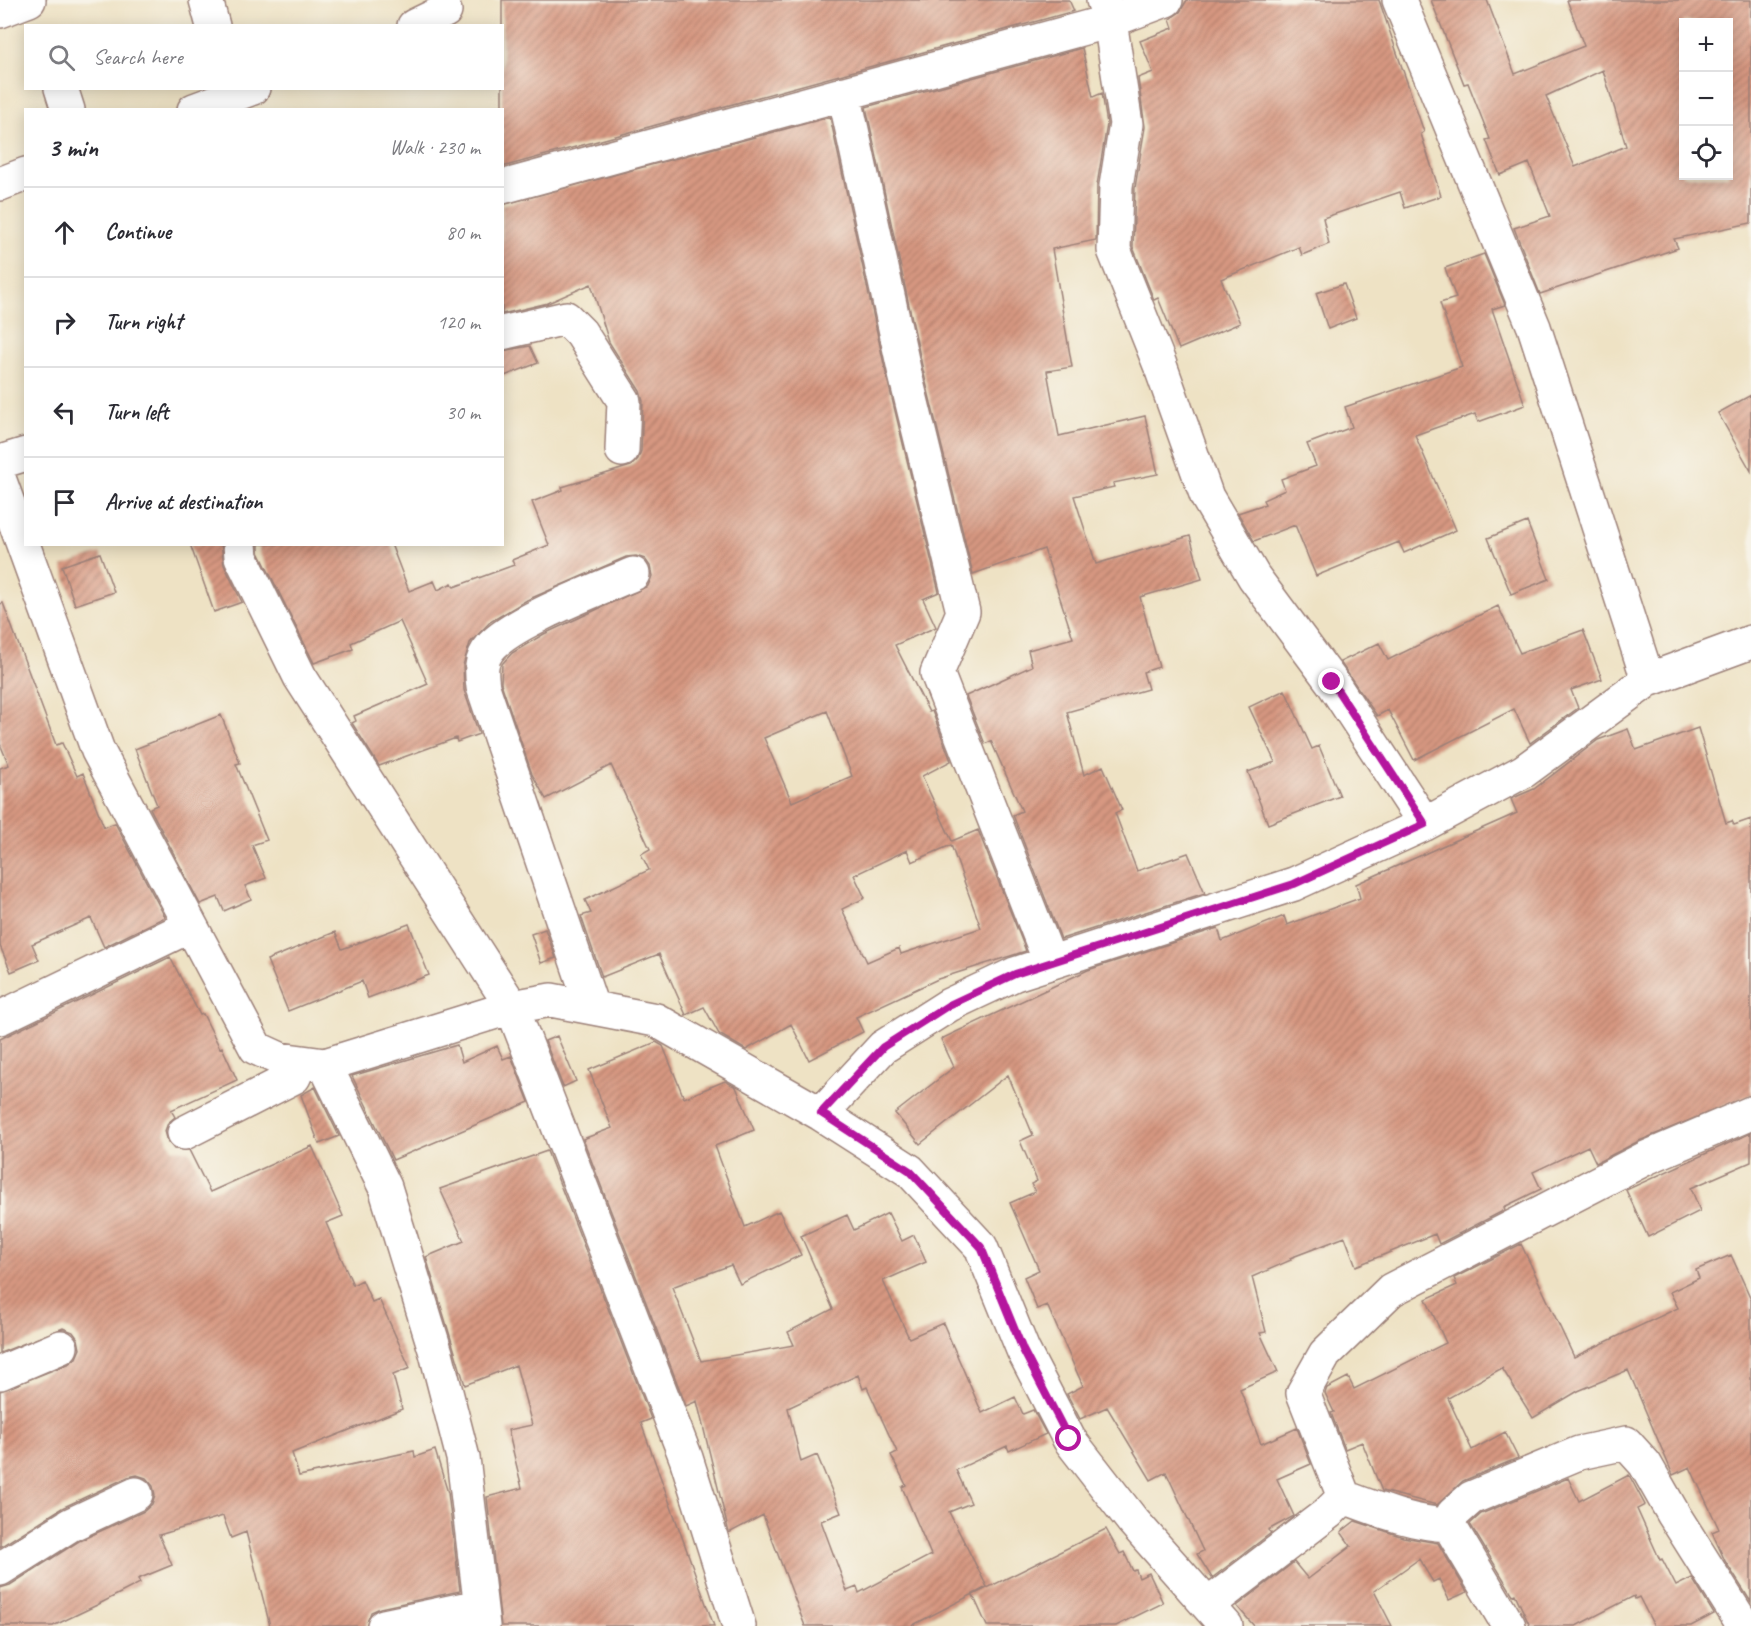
<!DOCTYPE html>
<meta charset="utf-8">
<style>
:root{--surface:#fff;--page:#f7f7f7;--text:#2b2b33;--muted:#7c7c81;--line:#e1e1e2}
body{margin:0;font-family:Caveat,sans-serif;background:var(--page);color:var(--text)}
.controls{position:absolute;right:18px;top:18px;display:grid;overflow:hidden;border-radius:0px;box-shadow:0 3px 15px #0003}
.controls button{width:54px;height:54px;display:grid;place-items:center;padding:0;border:0;border-bottom:2px solid var(--line);background:var(--surface);color:var(--text);font:30px sans-serif}
.stop{position:absolute;width:18px;height:18px;margin:-14px;border:4px solid #b5179e;border-radius:50%;background:#fff}
.stop.end{background:#b5179e;border-color:#fff;box-shadow:0 2px 6px #0008}
.list{margin:0;padding:0;list-style:none}
h2{display:flex;justify-content:space-between;align-items:center;height:78px;margin:0;padding:0 24px;font-size:26px}
h2 small{font-size:20px;font-weight:400;color:var(--muted)}
.list li{display:grid;grid-template-columns:39px 1fr auto;gap:18px;align-items:center;box-sizing:border-box;height:90px;padding:0 24px;border-top:2px solid var(--line)}
.list b{display:block;font-size:22px;white-space:nowrap}
.list em{font-size:20px;font-style:normal;color:var(--muted)}
.icon{flex:none;width:33px;height:33px;fill:none;stroke:currentColor;stroke-width:2;stroke-linecap:round;stroke-linejoin:round}
.map{position:relative;flex:none;width:1751px;height:1626px;overflow:hidden}
.search{position:absolute;background:var(--surface);box-shadow:0 3px 15px #0003;left:24px;top:24px;width:480px;height:66px;display:flex;align-items:center;gap:15px;box-sizing:border-box;padding:0 21px;border-radius:0px;color:var(--muted);font-size:22px}
.panel{position:absolute;background:var(--surface);box-shadow:0 3px 15px #0003;left:24px;top:108px;width:480px;height:438px;border-radius:0px}
.map>svg:first-child{display:block}
.building{fill:url(#building-hatch);fill-rule:evenodd}
.lines{fill:none;stroke-linecap:round;stroke-linejoin:round}
.street-casing{stroke:#9c8078;stroke-width:36}
.street{stroke:#fff;stroke-width:33}
.route{stroke:#b5179e;stroke-width:8}
</style>
<div class="map">
<svg width="1751" height="1626" viewBox="0 0 1751 1626">
<defs>
<pattern id="building-hatch" width="6" height="6" patternUnits="userSpaceOnUse" patternTransform="scale(1.5)"><rect width="6" height="6" fill="#d79881"/><path d="M-1 1l2-2M0 6l6-6M5 7l2-2" fill="none" stroke="#b07b6a"/></pattern>
</defs>
<rect width="100%" height="100%" fill="#f7f3e8"/>
<filter id="ink" filterUnits="userSpaceOnUse"><feTurbulence type="fractalNoise" baseFrequency=".0167" numOctaves="2"/><feDisplacementMap in="SourceGraphic" scale="12" xChannelSelector="R" yChannelSelector="G"/><feConvolveMatrix kernelMatrix="1 2 1 2 8 2 1 2 1" color-interpolation-filters="sRGB"/></filter>
<filter id="wash" filterUnits="userSpaceOnUse"><feTurbulence type="fractalNoise" baseFrequency=".008" numOctaves="4" result="noise"/><feDisplacementMap in="SourceGraphic" scale="24" xChannelSelector="R" yChannelSelector="G"/><feGaussianBlur stdDeviation="1.35" result="paint"/><feColorMatrix in="noise" values="0 0 0 0 0 0 0 0 0 0 0 0 0 0 0 0 0 1.4 0 .05"/><feComposite in="paint" operator="in"/></filter>
<g filter="url(#wash)">
<rect width="100%" height="100%" fill="#eee2c4"/>
<g id="blocks">
<!-- building -->
<path class="building" d="M502 0H1069L1074 11 502 167Z
M1187 0H1379L1424 132 1421 134 1441 196 1405 208 1400 192 1323 218 1329 244 1302 255 1299 247 1221 279 1240 323 1179 349 1158 298 1154 300 1133 247 1135 188 1145 127 1138 78 1153 72 1140 41 1173 28 1170 19 1180 12Z
M1431 0H1487L1515 74 1584 46 1567 0H1751V223L1674 239 1678 248 1540 294 1514 228 1550 216 1529 163 1500 175 1486 140 1490 139 1468 83 1464 84ZM1683 22H1728V176H1683ZM1603 70 1626 146 1575 167 1546 96Z
M1082 48 1093 97 1102 93 1107 124 1097 185 1096 240 1052 249 1072 367 1047 371 1059 436 1145 416 1158 474 1113 483 1114 487 1074 496 1096 564 1190 536 1202 579 1140 597 1159 667 1143 672 1148 689 1067 712 1084 775 1103 766 1122 810 1115 813 1137 871 1188 853 1205 893 1061 939 1013 815 1022 811 991 741 985 744 966 696 1032 666 1028 650 1073 638 1044 549 973 574 923 370 866 107Z
M830 117 887 378 939 592 923 599 936 627 895 645 929 712 932 711 951 761 922 776 952 841 978 830 1026 951 938 979 856 1017 863 1032 809 1060 791 1024 746 1050 719 1034 704 1007 686 1015 659 954 602 977 581 916 591 913 585 900 649 870 641 854 650 849 611 765 546 799 532 774 501 683 502 664 512 653 544 634 648 586 652 576 650 566 645 559 636 556 626 557 527 600 490 622 470 643 463 665 464 690 479 734 457 742 456 738 379 766 352 723 356 721 354 716 428 684 400 621 351 643 353 649 314 663 259 552V544H391L409 591 434 581 438 590 452 583 454 587 514 565 512 560 549 545 532 502 563 490 562 487 631 466 638 459 641 451 643 401 640 391 609 342 591 284 548 303 502 314V205ZM827 711 852 776 792 802 764 738ZM951 845 981 928 901 954 899 948 867 962 842 909 865 898 854 875 907 850 912 862Z
M1484 254 1505 305 1492 309 1525 405 1478 422 1475 414 1415 435 1456 530 1404 553 1399 542 1316 576 1295 525 1254 541 1238 513 1265 504 1263 500 1285 490 1281 479 1316 466 1307 444 1352 427 1345 407 1462 367 1440 303 1456 298 1445 268Z
M1344 284 1356 318 1328 329 1316 293Z
M530 346 538 363 502 377V351Z
M1751 395V471L1718 413Z
M1527 522 1549 579 1511 594 1488 538Z
M190 544H221L224 565 242 602 214 612Z
M100 553 114 592 75 605 62 566Z
M3 603 56 745 62 743 77 776 83 773 104 827 115 823 165 917 104 947 91 918 32 944 39 960 11 972 0 946V768L9 765 0 744V604Z
M1498 606 1520 653 1583 630 1602 679 1571 690 1578 708 1530 743 1514 709 1414 760 1388 710 1377 716 1340 662 1379 643 1388 660Z
M1285 690 1312 749 1319 746 1340 796 1268 824 1248 772 1275 762 1249 707Z
M221 715 240 763 236 764 267 840 252 845 266 878 245 886 251 899 224 911 218 897 200 904 150 808 157 805 135 749Z
M1698 728 1726 823 1732 821 1734 825 1751 819V1095L1639 1141 1596 1163 1588 1146 1533 1172 1541 1189 1504 1207 1505 1210 1439 1244 1435 1234 1356 1266 1345 1237 1290 1258 1291 1260 1252 1277 1266 1332 1260 1333 1278 1372 1240 1389 1261 1444 1297 1428 1311 1464 1277 1479 1294 1516 1268 1530 1271 1533 1212 1578 1197 1554 1203 1551 1166 1472 1151 1480 1107 1407 1080 1419 1067 1394 1083 1386 1047 1305 1037 1309 1024 1277 1039 1270 1010 1203 1035 1192 1031 1184 1037 1181 1020 1141 1033 1135 1008 1075 920 1144 895 1113 954 1067 941 1039 1088 970 1218 928 1222 941 1284 916 1287 925 1360 898 1356 884 1517 813 1511 799 1534 789 1598 740 1628 729 1636 750Z
M409 924 429 975 368 998 362 981 288 1011 267 960 335 932 342 949Z
M545 929 556 958 541 963 531 934Z
M170 957 200 1015 203 1014 220 1048 222 1047 237 1080 171 1110 175 1117 168 1123 165 1131 168 1142 174 1149 189 1150 210 1192 312 1146 343 1216 326 1223 353 1285 362 1280 372 1302 379 1299 410 1368 393 1375 402 1409 292 1453 299 1476 414 1451 415 1457 435 1450 448 1493 460 1591 380 1608 371 1612 366 1626H270L246 1532 231 1538 223 1516 159 1535 172 1565 138 1579 140 1583 97 1605 53 1626H0V1588L10 1585 79 1541 144 1511 152 1504 155 1495 153 1486 146 1478 137 1475 128 1477 62 1508 0 1547V1391L68 1364 76 1358 80 1349 78 1339 73 1332 63 1328 0 1353V1039Z
M557 1036 576 1081 563 1087 545 1041Z
M656 1042 663 1046 684 1098 725 1081 736 1087 754 1130 715 1146 745 1227 779 1211 801 1255 740 1284 731 1265 672 1287 701 1361 794 1345 788 1332 833 1309 801 1236 847 1215 854 1230 888 1213 902 1241 914 1235 926 1262 883 1281 909 1338 943 1323 982 1413 1015 1397 1023 1414 1033 1410 1046 1434 1009 1451 1007 1446 956 1470 971 1503 949 1512 987 1587 911 1626H805L763 1515 729 1533 697 1401 686 1406 583 1139 612 1128 589 1070ZM858 1375 863 1389 867 1387 897 1452 891 1455 906 1485 902 1487 931 1555 859 1593 857 1587 847 1591 821 1521 841 1513 817 1455 801 1462 788 1408Z
M457 1045 462 1062 497 1046 503 1059 511 1056 529 1102 393 1160 352 1076Z
M315 1087 339 1136 319 1144 301 1095Z
M1751 1133V1162L1691 1188 1700 1211 1648 1237 1626 1190Z
M547 1151 651 1419 641 1423 714 1626H501L487 1497 522 1488 508 1430 532 1425 516 1365 465 1385 426 1257 464 1241 440 1189Z
M1521 1244 1574 1357 1678 1308 1670 1292 1699 1278 1696 1270 1731 1255 1751 1299V1602L1725 1561 1712 1532 1719 1529 1690 1467 1673 1475 1628 1370 1578 1391 1533 1418 1502 1368 1448 1398 1472 1450 1505 1432 1518 1458 1463 1481 1437 1505 1382 1491 1362 1442 1345 1449 1331 1413 1334 1412 1325 1393 1327 1388 1348 1377 1354 1389 1446 1343 1426 1299 1457 1285 1454 1278Z
M1629 1475 1645 1505 1637 1509 1660 1560 1662 1559 1676 1586 1692 1578 1714 1614 1691 1626H1654L1639 1597 1635 1599 1634 1596 1576 1626H1530L1515 1594 1513 1595 1470 1524 1481 1514 1568 1478 1579 1501Z
M1355 1521 1403 1537 1438 1543 1467 1592 1449 1600 1439 1579 1433 1582 1419 1559 1374 1591 1392 1626H1254L1237 1606 1294 1562 1308 1579 1351 1546 1341 1532Z
M1106 1529 1120 1554 1124 1552 1133 1571 1136 1570 1139 1578 1149 1573 1163 1603 1116 1626H987L973 1595Z"/>
</g>
</g>
<g filter="url(#ink)">
<use href="#blocks" fill-opacity="0" stroke="#9c8078" stroke-width="1.5"/>
<g class="lines">
<!-- street casing -->
<g class="street-casing">
<path id="street" d="M206 0 213 26
M1103 0 1110 21 1126 124 1116 186 1114 250 1160 365 1207 497 1254 577 1332 682 1425 824
M1399 0 1534 327 1648 680
M0 11 29 0
M414 26 445 11
M61 88 68 110
M844 93 905 374 963 612 937 673 1050 962
M194 110 253 88
M0 184 26 174
M502 187 1110 21 1166 0
M502 333 566 318 581 333 624 401 622 450
M0 462 26 454
M0 481 98 751 256 1048 280 1059 325 1065 512 1007 551 1000 656 1020 821 1114 910 1171 981 1247 1023 1350 1069 1439 1132 1520 1226 1626
M240 544 241 557 300 677 512 1007 686 1458 739 1626
M592 1007 483 687C481 672 480 659 490 648 511 622 599 589 633 574
M0 1018 190 926
M325 1065 385 1187 436 1353 463 1458 483 1626
M821 1114 883 1047 949 1005 1015 974 1294 884 1425 824 1524 771 1648 680 1751 642
M184 1133 294 1077 301 1062
M0 1373 61 1347
M1449 1525C1411 1523 1379 1510 1344 1497L1303 1393 1325 1354 1391 1290 1646 1158 1751 1113
M1449 1525 1453 1514 1471 1498 1579 1453 1626 1443 1645 1464 1674 1515 1744 1626
M1449 1525 1509 1626
M0 1569 70 1525 136 1494
M1209 1604 1328 1513 1344 1497
M384 1626 479 1606"/>
</g>
<!-- street -->
<use href="#street" class="street"/>
</g>
</g>
<g class="lines" filter="url(#ink)">
<!-- route -->
<path class="route" d="M1069 1439 1023 1350 981 1247 910 1171 821 1113 883 1047 949 1005 1015 974 1294 884 1425 824 1332 682"/>
</g>
</svg>
<div class="controls">
<button>+</button>
<button>−</button>
<button><svg class="icon" aria-label="locate" viewBox="0 0 24 24"><circle cx="12" cy="12" r="6"/><path d="M12 2v4M12 18v4M2 12h4M18 12h4"/></svg></button>
</div>
<div class="stop" style="left:1069px;top:1439px"></div>
<div class="stop end" style="left:1332px;top:682px"></div>
<div class="search"><svg class="icon" aria-label="search" viewBox="0 0 24 24"><circle cx="10" cy="10" r="6"/><path d="M15 15l6 6"/></svg>Search here</div>
<section class="panel">
<h2>3 min<small>Walk · 230 m</small></h2>
<ul class="list">
<li><svg class="icon" aria-label="ahead" viewBox="0 0 24 24"><path d="M12 20V5M6 11l6-6 6 6"/></svg><div><b>Continue</b></div><em>80 m</em></li>
<li><svg class="icon" aria-label="right" viewBox="0 0 24 24"><path d="M7 20v-9h11M14 6l5 5-5 5"/></svg><div><b>Turn right</b></div><em>120 m</em></li>
<li><svg class="icon" aria-label="left" viewBox="0 0 24 24"><path d="M17 20v-9H6M10 6l-5 5 5 5"/></svg><div><b>Turn left</b></div><em>30 m</em></li>
<li><svg class="icon" aria-label="arrive" viewBox="0 0 24 24"><path d="M6 21V4h12l-3 4 3 4H6"/></svg><div><b>Arrive at destination</b></div></li>
</ul>
</section>
</div>
